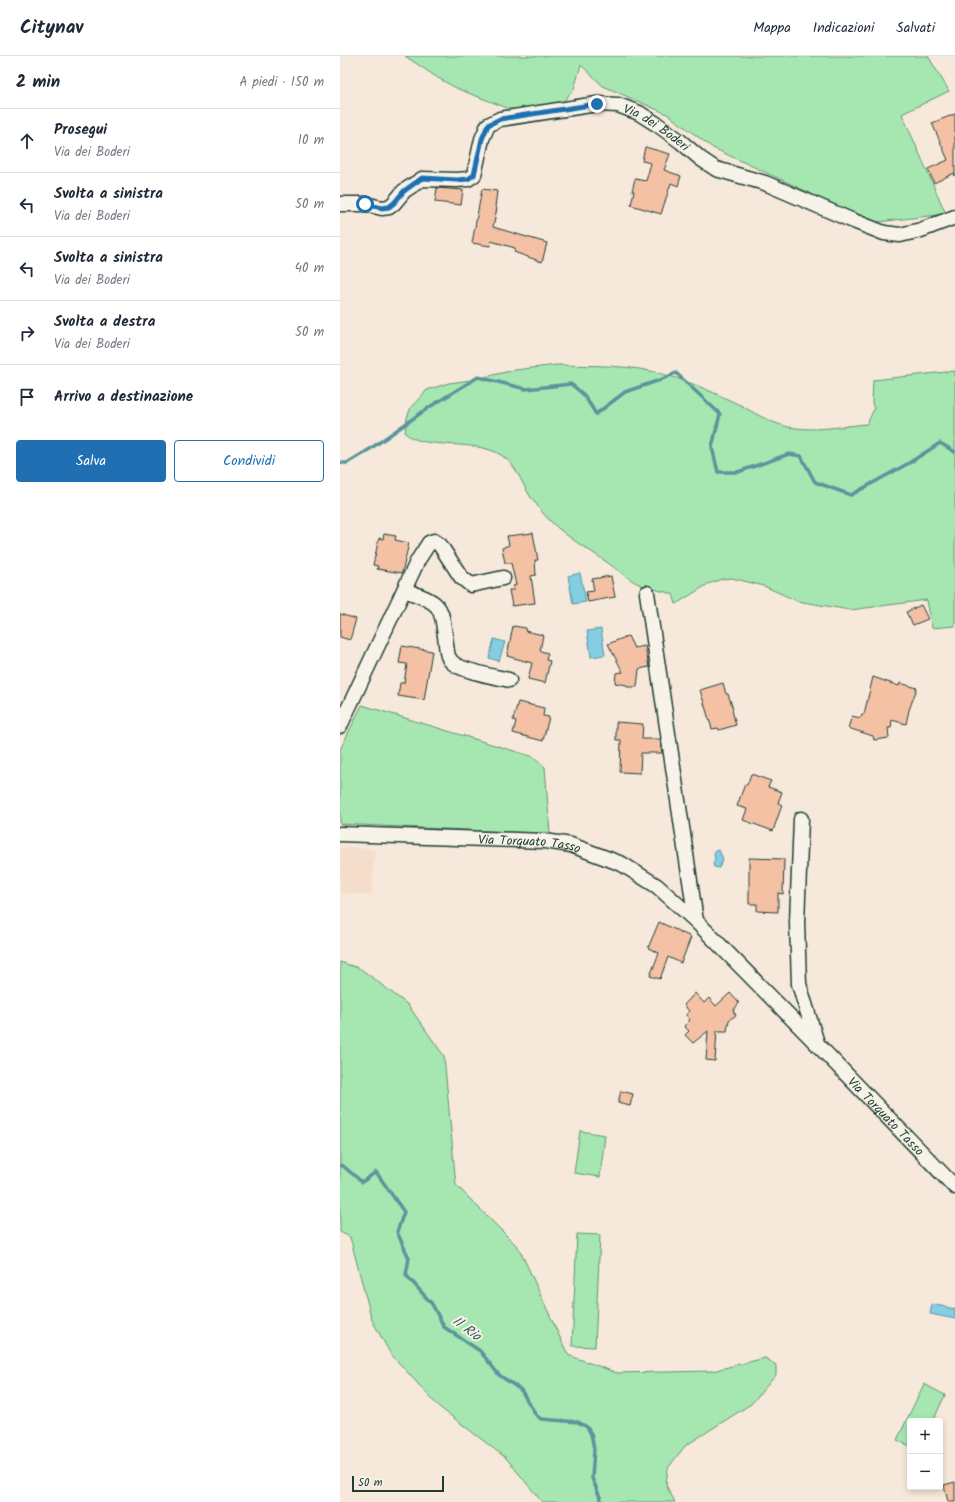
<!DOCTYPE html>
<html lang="it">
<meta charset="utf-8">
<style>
:root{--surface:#fff;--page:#f6f6f7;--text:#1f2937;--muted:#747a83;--line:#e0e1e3;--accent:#1f6fb2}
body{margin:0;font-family:Kalam,sans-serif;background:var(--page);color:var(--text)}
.controls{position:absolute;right:12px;bottom:12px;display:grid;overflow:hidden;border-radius:4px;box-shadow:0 2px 6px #0003}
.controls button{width:36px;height:36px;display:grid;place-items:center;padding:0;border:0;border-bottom:1px solid var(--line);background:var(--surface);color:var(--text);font:20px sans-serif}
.scale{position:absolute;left:12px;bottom:10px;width:92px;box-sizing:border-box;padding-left:4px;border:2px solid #1f3d34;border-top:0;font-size:11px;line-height:14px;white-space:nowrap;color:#1f3d34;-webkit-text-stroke:3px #f7f3e8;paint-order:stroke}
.stop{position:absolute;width:12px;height:12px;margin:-9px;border:3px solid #1f6fb2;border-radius:50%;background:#fff}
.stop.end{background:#1f6fb2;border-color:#fff;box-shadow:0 1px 4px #0008}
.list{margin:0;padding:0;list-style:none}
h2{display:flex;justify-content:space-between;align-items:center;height:52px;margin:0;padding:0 16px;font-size:17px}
h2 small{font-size:13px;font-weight:400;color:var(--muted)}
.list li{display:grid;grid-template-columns:26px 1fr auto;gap:12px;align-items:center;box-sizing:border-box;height:64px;padding:0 16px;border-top:1px solid var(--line)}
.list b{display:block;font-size:15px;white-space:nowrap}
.list p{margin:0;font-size:13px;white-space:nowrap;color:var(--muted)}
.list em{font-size:13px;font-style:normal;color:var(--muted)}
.actions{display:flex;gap:8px;padding:12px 16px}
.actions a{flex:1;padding:9px 0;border:1px solid var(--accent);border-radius:4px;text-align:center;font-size:14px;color:var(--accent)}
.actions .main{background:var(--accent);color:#fff}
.icon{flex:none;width:22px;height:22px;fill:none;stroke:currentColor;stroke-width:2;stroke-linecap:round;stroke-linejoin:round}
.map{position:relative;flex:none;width:615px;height:1446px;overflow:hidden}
header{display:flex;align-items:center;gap:24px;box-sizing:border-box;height:56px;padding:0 20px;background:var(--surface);border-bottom:1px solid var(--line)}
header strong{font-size:19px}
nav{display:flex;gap:22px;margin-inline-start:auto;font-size:14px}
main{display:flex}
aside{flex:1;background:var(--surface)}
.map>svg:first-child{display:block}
.built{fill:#f5ddcb}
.green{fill:#a6e7b1;stroke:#629272}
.water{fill:#83cee3;stroke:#5b949d}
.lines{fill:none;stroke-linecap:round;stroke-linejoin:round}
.stream{stroke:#5b949d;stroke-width:3.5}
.building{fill:#f4c1a5;stroke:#1f3d34}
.minor-casing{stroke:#1f3d34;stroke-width:17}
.minor{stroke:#f7f3e8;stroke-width:14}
.route{stroke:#1f6fb2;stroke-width:5}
.labels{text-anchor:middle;stroke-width:4;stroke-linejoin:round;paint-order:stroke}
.street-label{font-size:13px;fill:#1f3d34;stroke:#f7f3e8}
.water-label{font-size:14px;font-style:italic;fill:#335a57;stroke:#f7f3e8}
</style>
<header>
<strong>Citynav</strong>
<nav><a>Mappa</a><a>Indicazioni</a><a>Salvati</a></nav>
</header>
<main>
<aside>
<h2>2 min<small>A piedi · 150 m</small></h2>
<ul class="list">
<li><svg class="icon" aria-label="ahead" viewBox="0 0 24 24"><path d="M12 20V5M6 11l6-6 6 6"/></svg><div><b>Prosegui</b><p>Via dei Boderi</p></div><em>10 m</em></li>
<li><svg class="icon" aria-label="left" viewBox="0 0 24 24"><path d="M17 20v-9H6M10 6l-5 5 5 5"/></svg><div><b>Svolta a sinistra</b><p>Via dei Boderi</p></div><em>50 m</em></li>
<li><svg class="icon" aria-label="left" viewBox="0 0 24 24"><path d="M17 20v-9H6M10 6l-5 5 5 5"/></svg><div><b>Svolta a sinistra</b><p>Via dei Boderi</p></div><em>40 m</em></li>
<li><svg class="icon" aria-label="right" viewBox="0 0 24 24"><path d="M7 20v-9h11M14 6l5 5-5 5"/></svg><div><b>Svolta a destra</b><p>Via dei Boderi</p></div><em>50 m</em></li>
<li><svg class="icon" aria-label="arrive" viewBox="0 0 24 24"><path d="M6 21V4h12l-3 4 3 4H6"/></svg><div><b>Arrivo a destinazione</b></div></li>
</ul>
<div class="actions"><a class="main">Salva</a><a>Condividi</a></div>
</aside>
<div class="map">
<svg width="615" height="1446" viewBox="0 0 615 1446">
<rect width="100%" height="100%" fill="#f6e9db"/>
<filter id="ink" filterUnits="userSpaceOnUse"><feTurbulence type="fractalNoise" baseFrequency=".025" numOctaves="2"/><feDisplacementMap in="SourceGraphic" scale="8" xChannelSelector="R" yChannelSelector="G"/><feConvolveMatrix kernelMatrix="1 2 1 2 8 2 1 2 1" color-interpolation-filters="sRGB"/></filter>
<g filter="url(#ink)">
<!-- built -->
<path class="built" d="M0 791 35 793 32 839 0 837Z"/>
<!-- green -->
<path class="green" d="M65 0H588L609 35 562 58 606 158 521 168 470 137 373 92 327 58 263 30 241 9 234 33 223 46 186 54 170 53 118 33 98 22Z
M217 309C253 310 291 308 326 319 352 326 377 338 402 350 418 359 436 370 455 372 479 375 503 370 527 368L534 353 532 347 533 324 615 315V570L592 572 587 544 510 554 457 545 424 530 392 522 382 523 368 528 336 548 333 538C323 535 311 533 301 529 289 524 278 514 268 507 244 490 221 479 201 455 198 450 194 445 190 440 181 426 176 408 161 399 134 382 84 395 65 377L67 362 71 351 87 334 109 327 131 324 175 314Z
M22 649 194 701 205 711 210 778 0 768V694Z
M0 906 21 913 68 949 104 1000 116 1129 179 1192 228 1299 277 1317 372 1315 425 1302 436 1309V1319L411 1348 345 1390 328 1412 326 1429 335 1446H202L166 1402 98 1350 50 1297 32 1264 10 1181 0 1176Z
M240 1075 265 1079 260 1121 234 1117Z
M237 1178 260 1179 255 1291 232 1290Z
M584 1328 605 1339 593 1365H570V1390L557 1384Z"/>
<!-- water -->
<path class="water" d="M240 517 246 546 233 548 228 520Z
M261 573 265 599 251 601 247 575Z
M154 583 165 586 159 605 149 602Z
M379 794 383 803 379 812 374 811 373 807 375 803 374 799 375 795Z
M592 1248 615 1253V1263L590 1258Z"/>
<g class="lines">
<!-- stream -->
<path class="stream" d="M0 407H7L30 393 88 352 138 321 186 333 231 328 244 339 256 358 285 336 320 324 336 317 380 358 372 391 378 416H398L449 398 461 400 475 426 511 439 569 407 600 387 615 396
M0 1110 2 1109 22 1126 36 1116 64 1156 57 1176 69 1202 66 1219 92 1248 104 1271 140 1295 159 1319 181 1334 196 1359 201 1363 238 1366 247 1371 251 1378 254 1393 252 1422 262 1446"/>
</g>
<!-- building -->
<path class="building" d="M615 58V120L614 117 594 127 588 113 608 104 592 67Z
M305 91 330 98 324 114 341 120 338 130 331 127 321 158 291 149 294 135H292L295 123 306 125 311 107 302 105Z
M97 132 123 134 121 149 95 146Z
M142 133 157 135 155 151 157 152 153 171 207 187 202 206 174 196 175 192 151 185 150 190 132 187Z
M193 477 198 504H195L196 519 191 520 195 547 172 550 169 534H174L173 530 176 529 171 507H165L162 492 169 489 167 480Z
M44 478 56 480 55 484 69 487 62 517 37 513 38 510 33 509 39 482 43 483Z
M271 520 275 541 248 546 246 536 254 535 252 523Z
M581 549 588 563 573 569 566 556Z
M0 558 16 563 10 584 0 581Z
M173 570 186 572 185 575 203 579 200 595 208 597 206 604 210 605 205 627 188 623 192 607 167 600Z
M288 580 294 592 305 590 309 611 299 613 297 631H287V629L275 627 276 617 283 616 268 588Z
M62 590 92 595 84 644 58 640 60 627H64L67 608 59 607Z
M533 621 559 630 560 627 577 632 569 654 566 668 552 664 551 672H548L549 682 534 684 533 680 508 672 512 660 520 662 522 658H524Z
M383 627 386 638H388L393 653 392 654 396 669 379 674 378 672 372 673 360 634Z
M178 646 204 652 203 660 209 661 203 685 173 677 176 665 173 664Z
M276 666 303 668 302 683H320L322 697H301L300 717 280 716 281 684H276Z
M411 718 431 725 428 731 442 736 438 747 442 749 433 775 403 764 407 753 397 750 405 728 407 729Z
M409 802 444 803 443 838 438 837V856L417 855V848H409Z
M319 866 351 881 341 907 328 901 320 923 310 920 319 897 308 892Z
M355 937 364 947 369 942 376 950 390 937 399 947 393 955 396 959 389 964 387 975H377L375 1005 366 1004 368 975 353 987 345 979 349 975 344 970 350 964 346 959 349 955 344 949Z
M281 1035 293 1038 290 1050 278 1047Z
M615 1426V1446H608L604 1429Z"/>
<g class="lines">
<!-- minor casing -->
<g class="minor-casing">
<g id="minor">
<path id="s1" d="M0 148H25L42 152 49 151 54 147 64 135 82 123 117 124 128 123 134 119 142 83 148 69 160 63 257 48 278 49 299 57 318 69 340 85 361 103 376 113 425 127 511 164 544 177 560 179 581 174 615 161"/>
<path d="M64 534C103 548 101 548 106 588 107 596 107 602 113 607 122 615 157 621 169 624"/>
<path d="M307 537 356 865"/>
<path d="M0 670 78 504 89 487 94 485 100 489 121 521 131 529 163 522"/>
<path d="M461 763 457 866 459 928 477 987"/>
<path id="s2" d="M0 778 205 785 231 789 282 808 317 830 356 865 478 989 615 1131"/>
</g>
</g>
<!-- minor -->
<use href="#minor" class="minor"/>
</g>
</g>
<g class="lines" filter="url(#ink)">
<!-- route -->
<path class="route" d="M25 148 42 152 49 151 54 147 64 135 82 122 117 124 128 123 134 119 142 83 148 69 160 63 257 48"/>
</g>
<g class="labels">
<!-- street labels -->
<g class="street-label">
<text dy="5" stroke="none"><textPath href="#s1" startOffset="376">Via dei Boderi</textPath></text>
<text dy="5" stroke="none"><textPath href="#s2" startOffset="190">Via Torquato Tasso</textPath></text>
<text dy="5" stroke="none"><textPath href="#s2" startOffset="652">Via Torquato Tasso</textPath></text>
</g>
<!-- water labels -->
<g class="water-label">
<text transform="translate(127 1272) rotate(36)" y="5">Il Rio</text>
</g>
</g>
</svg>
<div class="controls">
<button>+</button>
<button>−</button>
</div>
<div class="scale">50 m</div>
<div class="stop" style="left:25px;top:148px"></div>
<div class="stop end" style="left:257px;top:48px"></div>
</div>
</main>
